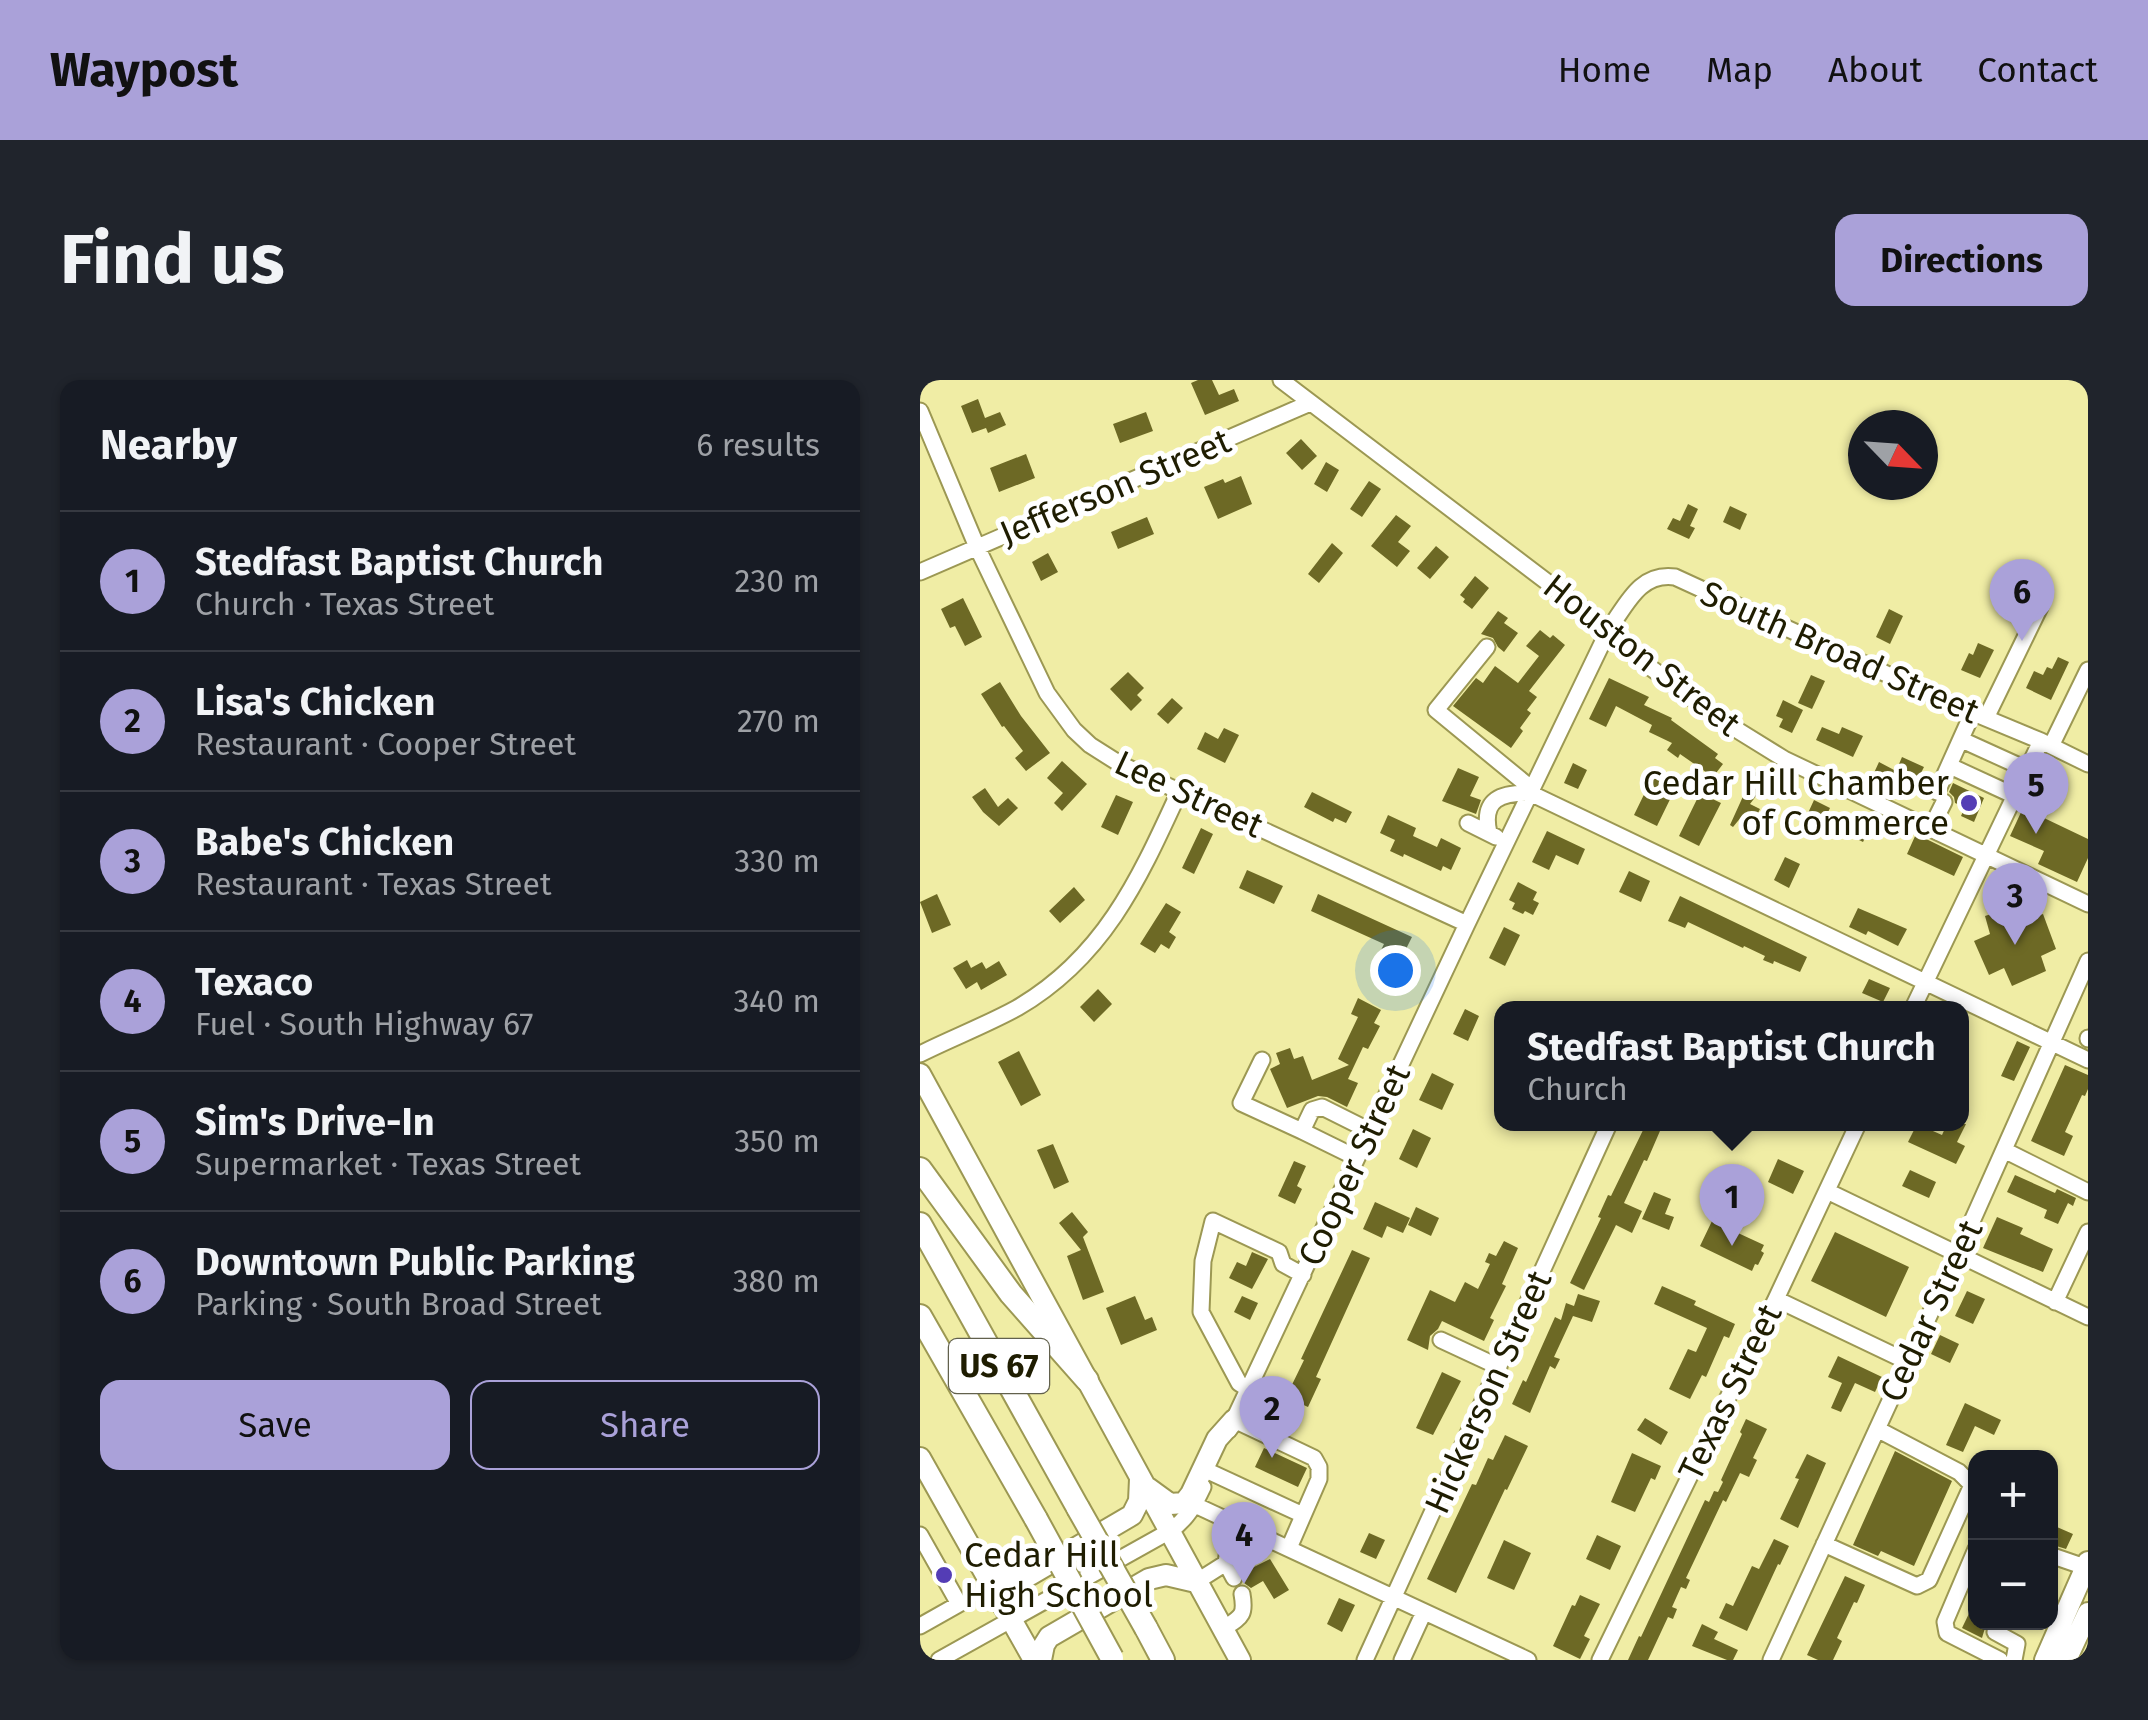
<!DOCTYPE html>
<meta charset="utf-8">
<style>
:root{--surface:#171b24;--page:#20242c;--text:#f1f3f6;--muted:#9ea1a6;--line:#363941;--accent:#aaa1d9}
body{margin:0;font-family:"Fira Sans",sans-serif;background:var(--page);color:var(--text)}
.controls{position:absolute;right:30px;bottom:30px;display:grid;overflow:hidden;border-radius:20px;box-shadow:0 2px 8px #0004}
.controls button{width:90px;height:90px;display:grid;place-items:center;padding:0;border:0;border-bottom:2px solid var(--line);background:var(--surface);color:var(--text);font:50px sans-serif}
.compass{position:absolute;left:928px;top:30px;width:90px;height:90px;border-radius:50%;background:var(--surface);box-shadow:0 2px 8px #0004;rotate:115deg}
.you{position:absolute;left:475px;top:590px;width:35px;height:35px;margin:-25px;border:8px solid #fff;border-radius:50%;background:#1a73e8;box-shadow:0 0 0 15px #1a73e833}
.badge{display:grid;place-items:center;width:65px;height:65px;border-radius:50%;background:var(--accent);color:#111;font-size:32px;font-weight:700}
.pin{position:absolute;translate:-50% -82px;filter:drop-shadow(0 2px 5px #0008)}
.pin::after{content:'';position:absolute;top:52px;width:35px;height:30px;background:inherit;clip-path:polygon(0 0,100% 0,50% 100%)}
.popup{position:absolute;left:574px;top:621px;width:475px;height:130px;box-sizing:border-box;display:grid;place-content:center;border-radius:20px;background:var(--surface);filter:drop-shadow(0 2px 8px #0005);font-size:32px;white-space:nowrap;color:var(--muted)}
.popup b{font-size:38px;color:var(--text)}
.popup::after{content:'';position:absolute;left:50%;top:100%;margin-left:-20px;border:20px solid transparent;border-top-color:var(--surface)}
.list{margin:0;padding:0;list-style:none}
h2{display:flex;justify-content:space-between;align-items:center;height:130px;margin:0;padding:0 40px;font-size:42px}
h2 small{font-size:32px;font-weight:400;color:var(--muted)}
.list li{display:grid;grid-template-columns:65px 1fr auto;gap:30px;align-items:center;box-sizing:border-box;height:140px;padding:0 40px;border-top:2px solid var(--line)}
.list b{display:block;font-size:38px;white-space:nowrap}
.list p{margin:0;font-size:32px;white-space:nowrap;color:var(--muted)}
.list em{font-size:32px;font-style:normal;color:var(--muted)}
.actions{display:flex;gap:20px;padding:30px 40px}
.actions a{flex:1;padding:22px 0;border:2px solid var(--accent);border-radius:20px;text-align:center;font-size:35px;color:var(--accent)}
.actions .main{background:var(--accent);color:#111}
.map{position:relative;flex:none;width:1168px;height:1280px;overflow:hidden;border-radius:20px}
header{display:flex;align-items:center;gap:60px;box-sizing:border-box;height:140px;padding:0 50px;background:var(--accent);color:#111}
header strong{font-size:48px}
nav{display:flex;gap:55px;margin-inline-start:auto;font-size:35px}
.intro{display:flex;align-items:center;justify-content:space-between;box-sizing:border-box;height:240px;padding:0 60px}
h1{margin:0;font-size:70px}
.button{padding:25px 45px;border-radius:20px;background:var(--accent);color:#111;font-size:35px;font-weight:700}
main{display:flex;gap:60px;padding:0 60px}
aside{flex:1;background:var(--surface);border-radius:20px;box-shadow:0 2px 8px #0004}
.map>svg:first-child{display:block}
.building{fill:#6d6925}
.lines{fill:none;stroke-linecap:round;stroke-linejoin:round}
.minor-casing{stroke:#9c9853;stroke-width:19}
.major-casing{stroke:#9c9853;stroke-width:24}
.highway-casing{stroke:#9c9853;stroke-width:26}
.minor{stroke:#fff;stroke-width:15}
.major{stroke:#fff;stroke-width:20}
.highway{stroke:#fff;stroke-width:22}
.highway-bridge-casing{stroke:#9c9853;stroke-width:26;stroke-linecap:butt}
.highway-bridge{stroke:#fff;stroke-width:22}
.poi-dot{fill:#543db5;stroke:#fff;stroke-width:4}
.labels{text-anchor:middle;stroke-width:10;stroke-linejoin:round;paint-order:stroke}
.shield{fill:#fff;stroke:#62614d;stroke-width:2.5}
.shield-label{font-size:32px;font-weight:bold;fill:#1f1d01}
.street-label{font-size:35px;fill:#1f1d01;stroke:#fff}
.poi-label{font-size:35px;fill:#1f1d01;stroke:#fff;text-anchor:end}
</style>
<header>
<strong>Waypost</strong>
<nav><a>Home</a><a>Map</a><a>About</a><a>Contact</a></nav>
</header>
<div class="intro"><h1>Find us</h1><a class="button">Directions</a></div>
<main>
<aside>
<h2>Nearby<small>6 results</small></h2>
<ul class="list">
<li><span class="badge">1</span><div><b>Stedfast Baptist Church</b><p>Church · Texas Street</p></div><em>230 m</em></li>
<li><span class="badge">2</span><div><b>Lisa's Chicken</b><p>Restaurant · Cooper Street</p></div><em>270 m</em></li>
<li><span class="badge">3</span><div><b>Babe's Chicken</b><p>Restaurant · Texas Street</p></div><em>330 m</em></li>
<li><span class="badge">4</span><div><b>Texaco</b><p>Fuel · South Highway 67</p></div><em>340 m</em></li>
<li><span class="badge">5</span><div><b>Sim's Drive-In</b><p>Supermarket · Texas Street</p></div><em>350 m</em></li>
<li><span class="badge">6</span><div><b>Downtown Public Parking</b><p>Parking · South Broad Street</p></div><em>380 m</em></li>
</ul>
<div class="actions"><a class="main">Save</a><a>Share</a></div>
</aside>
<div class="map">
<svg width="1168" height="1280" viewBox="0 0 1168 1280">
<rect width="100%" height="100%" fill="#f0eda5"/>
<!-- building -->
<path class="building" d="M278 0H292L299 15 314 9 319 21 285 35 271 3Z
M58 19 65 38 80 32 86 45 68 53 66 48 52 53 41 26Z
M226 32 233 51 200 63 193 44Z
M381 59 397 76 382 90 366 73Z
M106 74 115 98 79 112 70 88Z
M406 82 419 90 407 112 394 104Z
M321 96 332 124 298 139 284 107 303 99 305 103Z
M449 101 461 109 442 137 430 129Z
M768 124 778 129 770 146 775 148 769 159 747 149 753 138 760 141Z
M810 126 827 134 820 150 803 142Z
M476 135 491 146 478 162 490 171 477 187 451 166Z
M227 137 234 154 198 169 191 152Z
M412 163 423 173 399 203 388 194Z
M516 166 529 177 510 199 497 188Z
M128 173 138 192 121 201 112 182Z
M555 196 569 208 552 229 543 222 545 219 540 215Z
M43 218 62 257 45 266 35 246 30 248 21 229Z
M969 229 983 236 970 264 956 257Z
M578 231 588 238 584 243 598 253 584 272 578 267 573 258 561 254Z
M620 250 630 258 633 255 645 265 609 311 617 317 607 330 611 333 600 348 603 351 591 368 533 326 556 298 563 303 575 286 598 303 619 276 606 266Z
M1058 263 1074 270 1060 298 1041 290 1049 273 1053 275Z
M1138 277 1149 282 1131 320 1106 308 1114 291 1123 295 1127 287 1132 289Z
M208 292 224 308 217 315 222 320 211 331 190 309Z
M891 295 905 301 892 329 878 323Z
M689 298 729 317 724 325 752 338 751 340 798 374 795 378 803 384 793 397 760 374 758 378 747 370 752 363 729 352 732 345 696 326 686 347 669 339Z
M80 302 101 336 130 373 106 391 95 378 103 371 84 346 82 347 61 314Z
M252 318 263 328 248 344 237 334Z
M863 320 883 330 872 353 859 347 863 339 856 336Z
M902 347 919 354 922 347 943 356 933 377 896 360Z
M304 348 319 355 305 383 277 369 285 352 298 359Z
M982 377 1004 387 991 413 953 395 959 382 976 391Z
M142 381 167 404 142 431 134 423 143 413 127 398Z
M653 383 667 390 658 409 644 403Z
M538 388 559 397 550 416 561 420 556 434 522 421Z
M837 390 849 399 830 424 840 429 834 441 822 436 813 447 810 445 825 412 822 409Z
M734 394 757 405 737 446 714 435Z
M1033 403 1064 418 1054 442 1041 436 1045 427 1035 423 1034 417 1029 412Z
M65 408 78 427 88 418 98 428 79 446 63 432 52 417Z
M392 412 432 432 426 443 415 438 413 442 384 427Z
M780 413 801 423 779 466 759 456Z
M196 415 213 422 198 455 181 447Z
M894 420 910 428 902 445 899 444 896 450 883 444Z
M1103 428 1168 459V478L1157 502 1118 484 1124 471 1090 456Z
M468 435 496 448 493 456 517 467 521 458 541 468 531 490 523 486 521 491 484 474 483 477 470 471 475 460 460 453Z
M934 438 951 446 943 462 927 454Z
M281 448 293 454 274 494 262 488Z
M627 451 665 469 658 485 636 475 629 490 612 482Z
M996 454 1043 477 1034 496 987 474Z
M865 477 880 484 869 508 854 500Z
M327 490 363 506 354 524 319 508Z
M709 491 730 501 721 522 699 512Z
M598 502 617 512 613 520 619 523 613 535 605 531 603 534 592 529 595 523 589 520Z
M154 507 165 520 140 543 129 531Z
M17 514 31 545 12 553 0 522Z
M398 514 492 557 484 573 493 577 486 592 457 578 464 564 391 531Z
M760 516 887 577 880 592 854 581 853 584 843 580 845 576 824 566 823 568 768 542 765 548 748 541Z
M246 523 261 532 249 552 256 557 249 569 241 564 235 573 220 564Z
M1101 524 1107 539 1123 534 1136 569 1121 576 1126 591 1092 606 1084 588 1069 595 1054 561 1070 554 1065 536Z
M938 528 987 549 978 566 948 551 946 555 929 547Z
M584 547 600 555 585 586 569 578Z
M47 580 51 588 62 582 66 589 79 581 87 595 61 610 57 602 46 609 33 588Z
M949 599 970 608 963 622 942 613Z
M178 609 192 624 174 642 160 627Z
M438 618 461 630 454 643 460 646 448 669 443 667 428 699 438 703 427 727 407 717 398 716 367 728 350 689 360 684 356 673 370 668 374 679 383 676 392 700 429 685 418 679 438 637 431 634Z
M545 629 559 636 548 661 533 654Z
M1097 661 1110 667 1094 701 1081 696Z
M99 671 121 715 101 726 78 682Z
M1145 685 1168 695V709L1165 716 1162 715 1145 752 1153 756 1144 776 1111 761Z
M512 693 534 704 522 730 499 720Z
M726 744H743L727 781 724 780 704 823 722 831 712 853 696 845 664 910 650 903 681 838 678 837 688 815 691 816Z
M997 744 1022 755 1027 744H1046L1037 762 1045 766 1036 784 988 762Z
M493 749 511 758 497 788 479 779Z
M133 764 149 802 134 809 117 770Z
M858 779 884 791 873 814 848 802Z
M374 781 386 786 377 806 382 809 375 824 358 816Z
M990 790 1016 802 1009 818 982 806Z
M1095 795 1135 813 1137 809 1156 818 1153 826 1148 823 1138 844 1124 838 1127 830 1087 812Z
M734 812 751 819 745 834 754 837 749 850 722 839Z
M455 822 490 838 483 853 467 846 462 858 443 849Z
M496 827 519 838 511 856 488 845Z
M152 832 168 852 163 857 184 912 163 920 147 876 161 870 139 843Z
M1077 837 1103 848 1100 854 1133 869 1123 892 1063 868Z
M792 841 844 865 841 871 844 873 838 885 835 884 832 891 780 866Z
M915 852 989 887 966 937 891 901Z
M584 861 598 868 582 904 586 906 570 938 574 940 564 961 522 941 518 949 510 956 508 970 487 960 510 910 535 922 545 902 558 909 570 884 565 882 569 873 576 876Z
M432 870 450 878 396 997 401 999 388 1027 366 1017 384 980 381 979Z
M332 872 348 879 332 909 309 898 317 882 326 886Z
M742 906 776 921 774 925 815 944 809 958 804 956 786 997 782 995 770 1019 749 1009 768 969 776 972 787 948 734 924Z
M1047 911 1065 919 1053 944 1035 936Z
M658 914 680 921 672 942 653 936 634 977 640 979 635 989 630 986 610 1033 592 1024 603 1000 606 1002 635 937 641 940 646 923 654 926Z
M215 916 225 940 232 937 237 950 201 965 186 928Z
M322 916 338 923 330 940 314 932Z
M1020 955 1039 964 1030 983 1011 974Z
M918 976 962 997 955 1012 935 1003 921 1032 911 1028 922 1003 908 997Z
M522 992 541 1001 513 1055 496 1048Z
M1045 1023 1081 1040 1074 1055 1055 1046 1043 1072 1026 1065Z
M725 1038 748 1052 741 1065 717 1050Z
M826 1039 847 1049 833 1078 837 1080 829 1097 820 1093 806 1122 803 1120 766 1198 770 1200 766 1209 761 1207 752 1227 757 1229 753 1239 748 1237 728 1280H708L719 1256 721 1257 785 1120 789 1122 794 1111 798 1112 803 1102 801 1100 822 1054 820 1052Z
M585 1055 608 1066 587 1110 585 1109 536 1213 507 1199 552 1104 556 1105 568 1078 573 1080Z
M344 1068 387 1088 378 1107 335 1087Z
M975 1071 1032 1101 994 1186 961 1171 958 1176 933 1165Z
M712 1073 741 1086 735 1100 731 1098 715 1132 691 1122Z
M887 1074 906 1083 878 1148 860 1139 879 1099 875 1098Z
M1130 1144 1153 1154 1146 1169 1130 1164Z
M449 1153 465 1160 456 1179 440 1172Z
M677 1155 701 1166 690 1190 666 1179Z
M854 1159 869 1166 860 1185 858 1184 827 1251 799 1238 806 1223 813 1226 832 1186 839 1189Z
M584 1160 611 1173 594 1210 567 1198Z
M350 1179 369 1210 354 1219 343 1201 331 1208 324 1203V1192Z
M925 1196 945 1205 937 1223 934 1222 917 1258 922 1261 913 1280H898L887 1275Z
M660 1215 680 1224 664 1256 670 1259 660 1279 633 1266 652 1225 655 1226Z
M419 1218 435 1225 422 1252 407 1244Z
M1056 1219V1242H1069L1065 1248 1062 1258 1042 1248Z
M782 1244 798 1252 794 1259 818 1270 813 1280H807L772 1266Z"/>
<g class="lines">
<!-- minor casing -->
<g class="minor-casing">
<path id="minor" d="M361 0 689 249 727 285 801 340 864 379 1168 524
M0 31 57 167 127 313 154 350 170 365 200 384 547 544
M0 192 390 23
M567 267 516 330 612 409
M1066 338 1120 227
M1042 360 1108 390
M1131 366 1168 290
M1030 386 1095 416
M1017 412 1053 332
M548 443 576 457
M1011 448 1024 422
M569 453C561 418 582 413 610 413L1168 680
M993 628 1121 361
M1168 659V658
M0 674C32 658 66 645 97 628 185 577 220 497 260 410
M342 680 321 723 382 751
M1084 770 1168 812
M437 778 382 751 392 730 402 727 450 751
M907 811 1168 937
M856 919 988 982
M1135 922 1168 852
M521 960 579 987
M328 1009 319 1003 281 932 283 881 293 841 359 872 363 884 383 895
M314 1040 394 1078 399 1087V1099L369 1168
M309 1050 547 544 689 249C707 224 720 192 755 197L1032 324 1121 361 1168 384
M290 1092 383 1135
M275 1125 608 1280
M0 1155 39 1224 0 1246
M904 1164 997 1206 1009 1200 1052 1105 1039 1092 957 1049
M1056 1169 1025 1242 1027 1253 1080 1280
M1130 1175 1165 1187
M306 1183 312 1142
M276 1202 306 1183 314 1198
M303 1249C321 1237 326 1236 322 1214
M1075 1252 1097 1264 1094 1280
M19 1280 250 1151C267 1139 274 1126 283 1107
M445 1280 689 744
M482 1280 504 1232
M680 1280 856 919 938 744
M851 1280 1037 875 1168 581"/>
</g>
<!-- major casing -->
<g class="major-casing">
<path id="major" d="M0 694 320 1280
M0 1078 114 1280
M228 1108 250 1124 264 1123 271 1114 297 1059 314 1040
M62 1186 92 1198 110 1195 212 1135 219 1121 220 1099
M121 1280 124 1265 129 1257 229 1199 246 1195 276 1202
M1125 1280 1168 1182
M1146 1280 1168 1233"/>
</g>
<!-- highway casing -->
<g class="highway-casing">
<path id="highway" d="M0 789 91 914 167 1000
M0 844 158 1128
M0 936 116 1139
M226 1248 243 1280"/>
</g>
<!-- minor -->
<use href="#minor" class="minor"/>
<!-- major -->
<use href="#major" class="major"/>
<!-- highway -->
<use href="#highway" class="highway"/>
<!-- highway-bridge casing -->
<g class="highway-bridge-casing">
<path id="highway-bridge" d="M158 1128 226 1248
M116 1139 192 1278"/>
</g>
<!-- highway-bridge -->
<use href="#highway-bridge" class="highway-bridge"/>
</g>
<!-- markers -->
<g class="poi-dot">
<circle cx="1049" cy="423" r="10"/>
<circle cx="24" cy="1195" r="10"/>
</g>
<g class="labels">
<!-- shield labels -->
<rect class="shield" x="29" y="959" width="100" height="54" rx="8"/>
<g class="shield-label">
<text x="79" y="997">US 67</text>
</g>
<!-- street labels -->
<g class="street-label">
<text transform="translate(195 107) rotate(-23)" y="12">Jefferson Street</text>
<text transform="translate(920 272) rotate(24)" y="12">South Broad Street</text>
<text transform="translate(722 275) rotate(38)" y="12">Houston Street</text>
<text transform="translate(269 414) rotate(25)" y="12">Lee Street</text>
<text transform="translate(434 785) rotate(-65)" y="12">Cooper Street</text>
<text transform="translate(1011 931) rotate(-65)" y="12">Cedar Street</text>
<text transform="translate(568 1012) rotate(-66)" y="12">Hickerson Street</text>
<text transform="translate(810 1012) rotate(-64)" y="12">Texas Street</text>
</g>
<!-- poi labels -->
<g class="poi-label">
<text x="1029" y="415">Cedar Hill Chamber<tspan x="1029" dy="40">of Commerce</tspan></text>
<text x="44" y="1187" text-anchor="start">Cedar Hill<tspan x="44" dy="40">High School</tspan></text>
</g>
</g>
</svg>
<div class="controls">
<button>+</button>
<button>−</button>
</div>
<svg class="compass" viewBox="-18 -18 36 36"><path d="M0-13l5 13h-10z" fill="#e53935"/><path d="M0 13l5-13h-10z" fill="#9ea1a6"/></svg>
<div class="you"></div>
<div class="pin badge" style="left:812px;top:866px">1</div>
<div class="popup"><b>Stedfast Baptist Church</b>Church</div>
<div class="pin badge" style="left:352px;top:1078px">2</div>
<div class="pin badge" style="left:1095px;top:565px">3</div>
<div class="pin badge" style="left:324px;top:1204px">4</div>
<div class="pin badge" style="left:1116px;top:454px">5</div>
<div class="pin badge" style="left:1102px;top:261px">6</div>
</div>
</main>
